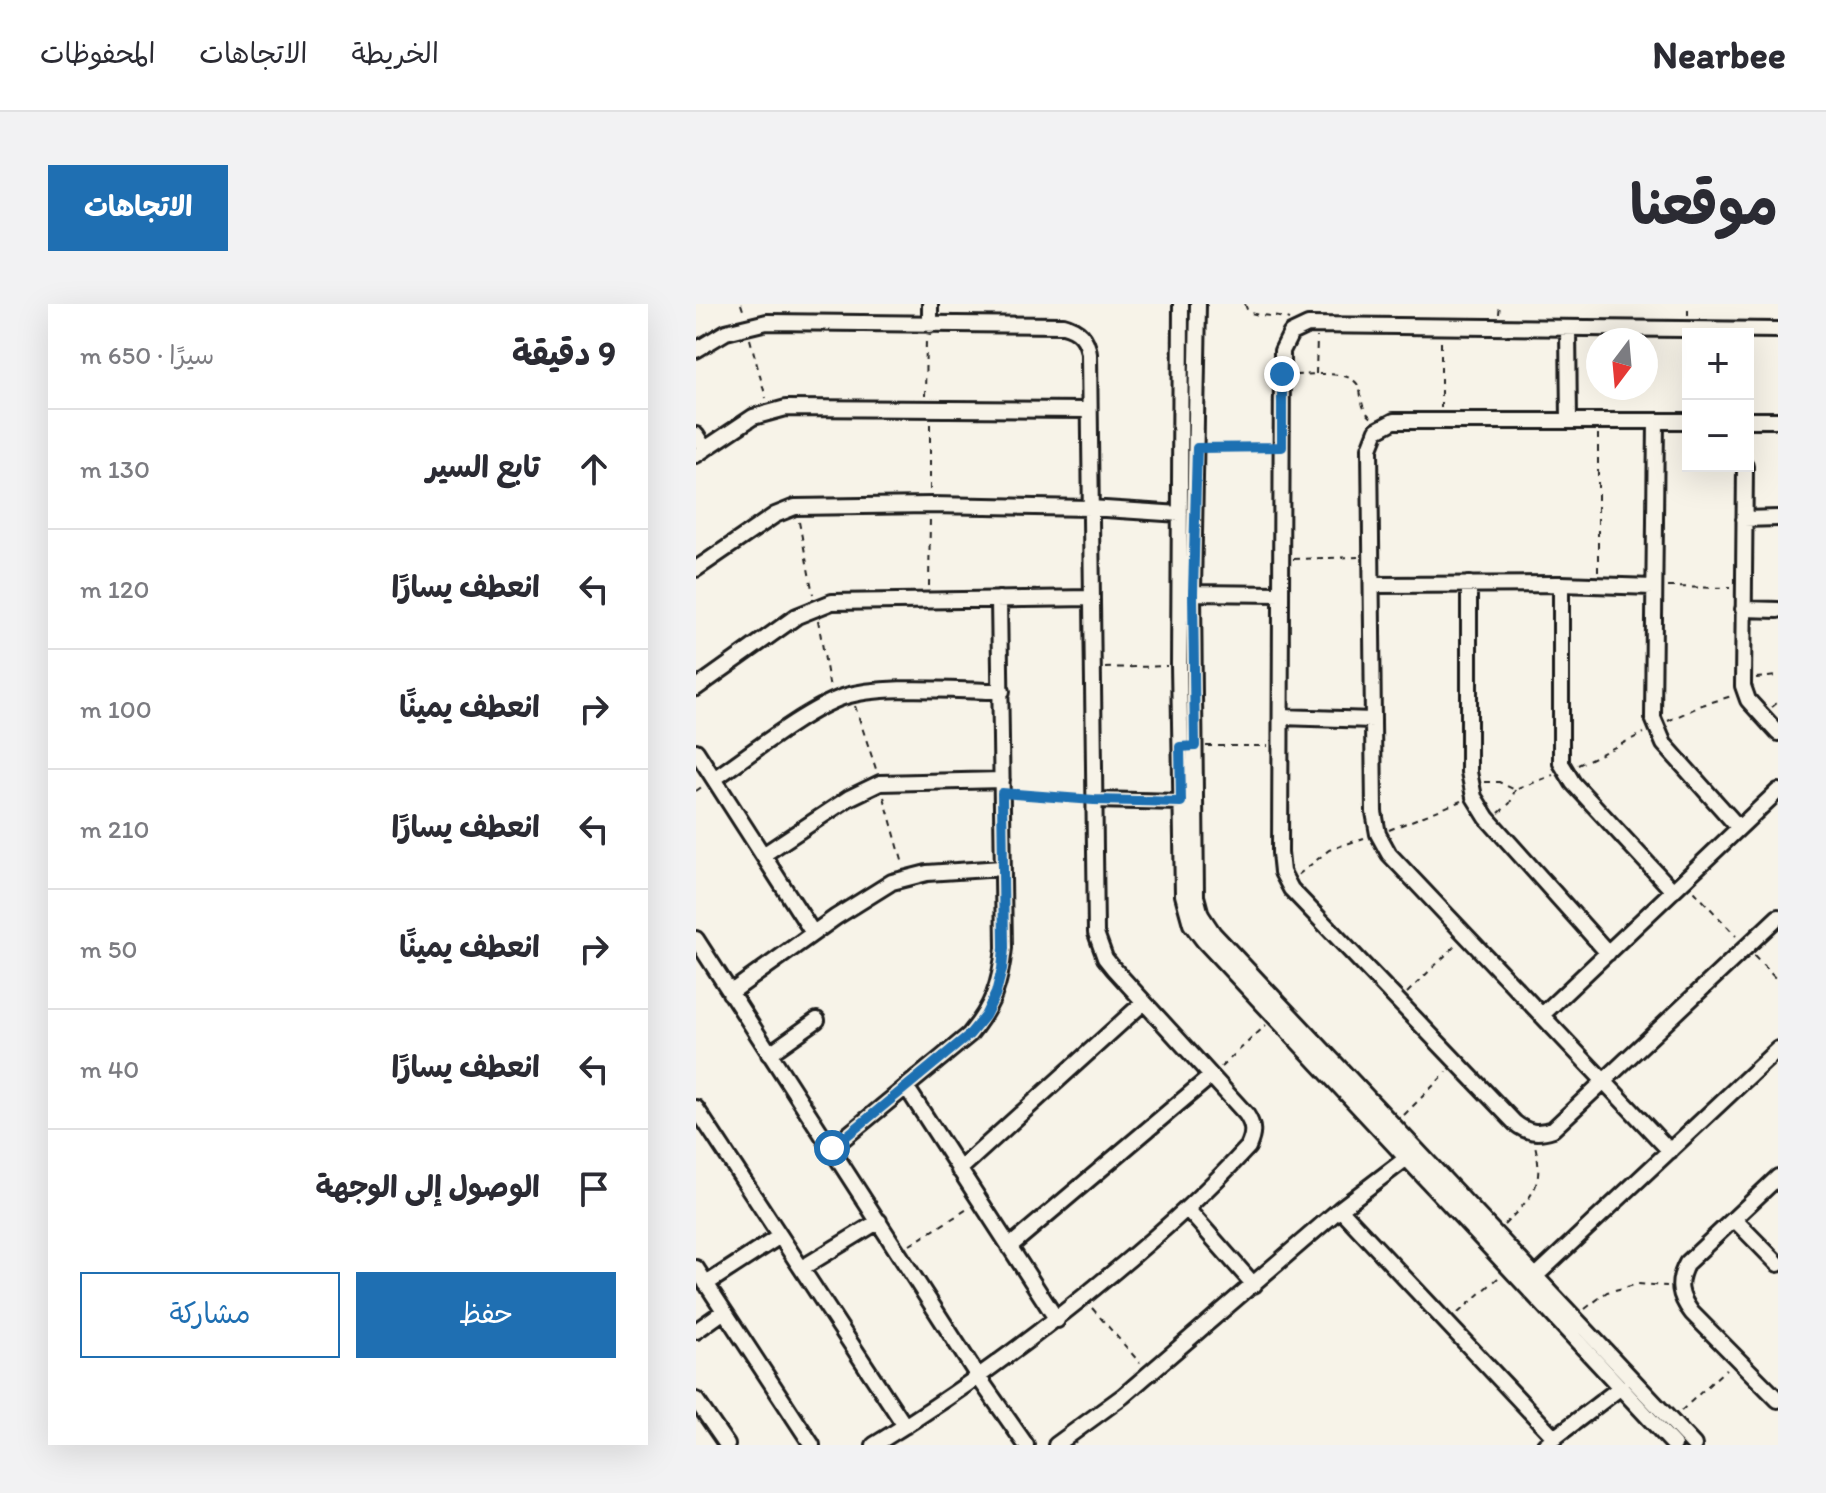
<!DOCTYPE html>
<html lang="ar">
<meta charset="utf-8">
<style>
:root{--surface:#fff;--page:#f2f2f3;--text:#2b2b33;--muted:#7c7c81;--line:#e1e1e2;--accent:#1f6fb2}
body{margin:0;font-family:Itim,"Playpen Sans Arabic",sans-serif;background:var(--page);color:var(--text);direction:rtl}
.controls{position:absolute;right:24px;top:24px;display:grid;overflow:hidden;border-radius:0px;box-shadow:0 8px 32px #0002}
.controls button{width:72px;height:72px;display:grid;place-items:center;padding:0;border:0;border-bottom:2px solid var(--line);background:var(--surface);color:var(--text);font:40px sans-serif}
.compass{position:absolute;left:890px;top:24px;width:72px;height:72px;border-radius:50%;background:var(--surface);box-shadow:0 8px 32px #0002;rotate:196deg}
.stop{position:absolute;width:24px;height:24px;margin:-18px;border:6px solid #1f6fb2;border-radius:50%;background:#fff}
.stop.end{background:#1f6fb2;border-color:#fff;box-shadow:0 2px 8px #0008}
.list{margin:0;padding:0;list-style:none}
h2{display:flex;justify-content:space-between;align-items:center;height:104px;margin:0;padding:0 32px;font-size:34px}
h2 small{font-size:26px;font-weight:400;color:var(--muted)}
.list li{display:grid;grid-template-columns:52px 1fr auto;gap:24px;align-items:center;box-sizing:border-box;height:120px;padding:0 32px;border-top:2px solid var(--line)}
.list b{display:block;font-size:30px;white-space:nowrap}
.list em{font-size:26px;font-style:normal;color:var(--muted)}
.actions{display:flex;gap:16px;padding:24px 32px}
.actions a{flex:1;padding:18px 0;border:2px solid var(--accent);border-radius:0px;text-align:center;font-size:28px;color:var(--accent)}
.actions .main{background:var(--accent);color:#fff}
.icon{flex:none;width:44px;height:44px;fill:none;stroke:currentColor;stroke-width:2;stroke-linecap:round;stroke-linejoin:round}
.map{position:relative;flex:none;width:1082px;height:1141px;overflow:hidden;direction:ltr;border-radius:0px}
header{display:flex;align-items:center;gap:48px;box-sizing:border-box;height:112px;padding:0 40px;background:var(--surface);border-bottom:2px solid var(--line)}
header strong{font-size:38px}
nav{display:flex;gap:44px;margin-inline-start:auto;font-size:28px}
.intro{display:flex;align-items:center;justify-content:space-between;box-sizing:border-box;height:192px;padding:0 48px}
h1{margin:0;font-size:56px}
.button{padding:20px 36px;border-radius:0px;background:var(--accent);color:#fff;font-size:28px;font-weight:700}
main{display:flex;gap:48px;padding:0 48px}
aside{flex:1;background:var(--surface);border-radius:0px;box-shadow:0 8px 32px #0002}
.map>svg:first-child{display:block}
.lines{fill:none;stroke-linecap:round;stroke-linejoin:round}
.minor-casing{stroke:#1c1c1c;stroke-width:20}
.path{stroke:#1c1c1c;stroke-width:2;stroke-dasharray:6 6;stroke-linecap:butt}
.minor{stroke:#f7f3e8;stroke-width:14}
.route{stroke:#1f6fb2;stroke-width:10}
</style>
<header>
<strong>Nearbee</strong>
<nav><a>الخريطة</a><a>الاتجاهات</a><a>المحفوظات</a></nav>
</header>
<div class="intro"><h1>موقعنا</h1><a class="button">الاتجاهات</a></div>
<main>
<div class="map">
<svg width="1082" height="1141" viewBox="0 0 1082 1141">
<rect width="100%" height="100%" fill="#f7f3e8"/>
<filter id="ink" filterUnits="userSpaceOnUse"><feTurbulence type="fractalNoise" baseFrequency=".0125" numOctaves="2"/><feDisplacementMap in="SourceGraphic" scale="16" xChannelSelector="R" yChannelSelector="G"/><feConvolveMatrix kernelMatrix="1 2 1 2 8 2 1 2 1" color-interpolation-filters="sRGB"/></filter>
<g filter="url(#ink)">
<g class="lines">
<!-- minor casing -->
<g class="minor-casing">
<path id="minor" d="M485 0 483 362 487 591 495 620 508 637 978 1141
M502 0 497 289 500 592 505 611 517 629 998 1141
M234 21V0
M872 24 873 117
M1082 26 612 21 595 29 586 47 584 549 586 568 595 585 819 819C831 829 842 830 857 825L1082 613
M0 46 30 28 71 18 367 21C383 25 391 34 393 50L400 629 409 654 417 664 550 810C558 822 558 830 552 843 511 888 466 928 419 967 342 1031 264 1089 178 1141
M1052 116H1082
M960 117 957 414 968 440 1043 524
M0 131 9 145
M0 151 57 113 90 104 393 106
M1049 162 1047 382 1052 396 1082 429
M1048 215 1082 214
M0 265 79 211 99 203 234 201 394 204 484 210
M773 280V468L778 493 791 514 912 649
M865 280V459L877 479 977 587
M676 281 865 280 957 283
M497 289 585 290
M1047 305 1082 306
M0 384 101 312 136 298 395 294
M585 413 677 416
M0 447 117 629
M18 475C53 451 109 406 147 393 187 380 261 387 306 387
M398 496 485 498
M67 551 153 494 184 479 306 476
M0 635 283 1074 330 1141
M34 689 140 613 196 578 231 569 306 564
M846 711 1082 487
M73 750 121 716
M211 784 361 1016
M0 804 209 1122
M136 844 273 731C297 702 304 681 308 644L303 295
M974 847 693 550 682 530 678 508 674 144 681 126 698 117H992
M263 866 448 698
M1082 873 991 959C980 979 983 992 996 1009L1082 1096
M644 905 859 1134
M492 906 558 981
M1038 915 1082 960
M313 943 515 772
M0 964 116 1141
M106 964 183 917
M840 972 1082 745
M10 980 84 932
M0 1027 28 1007
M0 1096 31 1141
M360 1141 427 1092 644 905 712 853
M849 1141 925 1083"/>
</g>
<!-- path -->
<path class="path" d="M45 0 48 9
M549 0 552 8C565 13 579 10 593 16
M803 10 804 0
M992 12V0
M54 35 70 94
M620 70 621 33
M599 71C617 71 659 64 664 86 666 98 666 107 677 115
M229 92 230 34
M745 104V34
M511 144 572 143
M234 186V117
M103 218 117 290
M597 255 662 253
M902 268V130
M233 282 234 213
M972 283 1034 284
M122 316 134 385
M409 364 471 362
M1060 374 1082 372
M159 402 181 468
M1076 403 1082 398
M972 417 1006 401 1036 392
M510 442H572
M882 461 948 429
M788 478H803L819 486 857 471
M0 487 7 482
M319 490 385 495
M188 493 207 560
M803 509 814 499 819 486
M693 526 765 497
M602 571 633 546 668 534
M998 587 1040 632
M1058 652 1082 677
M711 689 761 640
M525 763 570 721
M708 811 751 768
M808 921C836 892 849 883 839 841
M214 941 273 904
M396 1004 444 1059
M889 1005 911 988 942 980 971 982
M762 1009 802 974
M985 1107 1030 1065"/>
<!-- minor -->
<use href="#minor" class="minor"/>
</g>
</g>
<g class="lines" filter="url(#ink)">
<!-- route -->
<path class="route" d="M136 844 273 731 289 712 300 689 306 665 308 644 306 489 398 496 485 498 484 443 499 442 497 289 501 144 586 143V70"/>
</g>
</svg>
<div class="controls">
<button>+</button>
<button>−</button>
</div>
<svg class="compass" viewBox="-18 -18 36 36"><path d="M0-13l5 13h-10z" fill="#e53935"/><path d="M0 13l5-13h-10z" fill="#7c7c81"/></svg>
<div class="stop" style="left:136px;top:844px"></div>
<div class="stop end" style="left:586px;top:70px"></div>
</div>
<aside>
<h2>9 دقيقة<small>سيرًا · 650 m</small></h2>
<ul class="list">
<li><svg class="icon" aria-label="ahead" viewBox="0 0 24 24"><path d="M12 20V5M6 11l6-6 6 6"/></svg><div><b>تابع السير</b></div><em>130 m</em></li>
<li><svg class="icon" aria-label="left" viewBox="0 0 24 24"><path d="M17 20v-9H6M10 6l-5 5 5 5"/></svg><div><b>انعطف يسارًا</b></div><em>120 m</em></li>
<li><svg class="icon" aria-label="right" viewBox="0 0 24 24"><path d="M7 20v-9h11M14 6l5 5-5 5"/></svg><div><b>انعطف يمينًا</b></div><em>100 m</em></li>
<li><svg class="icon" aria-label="left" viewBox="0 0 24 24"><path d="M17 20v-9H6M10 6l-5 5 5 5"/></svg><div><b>انعطف يسارًا</b></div><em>210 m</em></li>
<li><svg class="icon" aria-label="right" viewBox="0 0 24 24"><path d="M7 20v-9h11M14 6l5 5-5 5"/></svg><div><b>انعطف يمينًا</b></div><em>50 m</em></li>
<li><svg class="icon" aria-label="left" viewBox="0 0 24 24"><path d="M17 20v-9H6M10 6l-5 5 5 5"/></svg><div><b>انعطف يسارًا</b></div><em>40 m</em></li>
<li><svg class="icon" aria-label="arrive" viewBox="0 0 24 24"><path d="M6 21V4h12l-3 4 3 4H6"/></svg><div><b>الوصول إلى الوجهة</b></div></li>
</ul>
<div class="actions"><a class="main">حفظ</a><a>مشاركة</a></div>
</aside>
</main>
